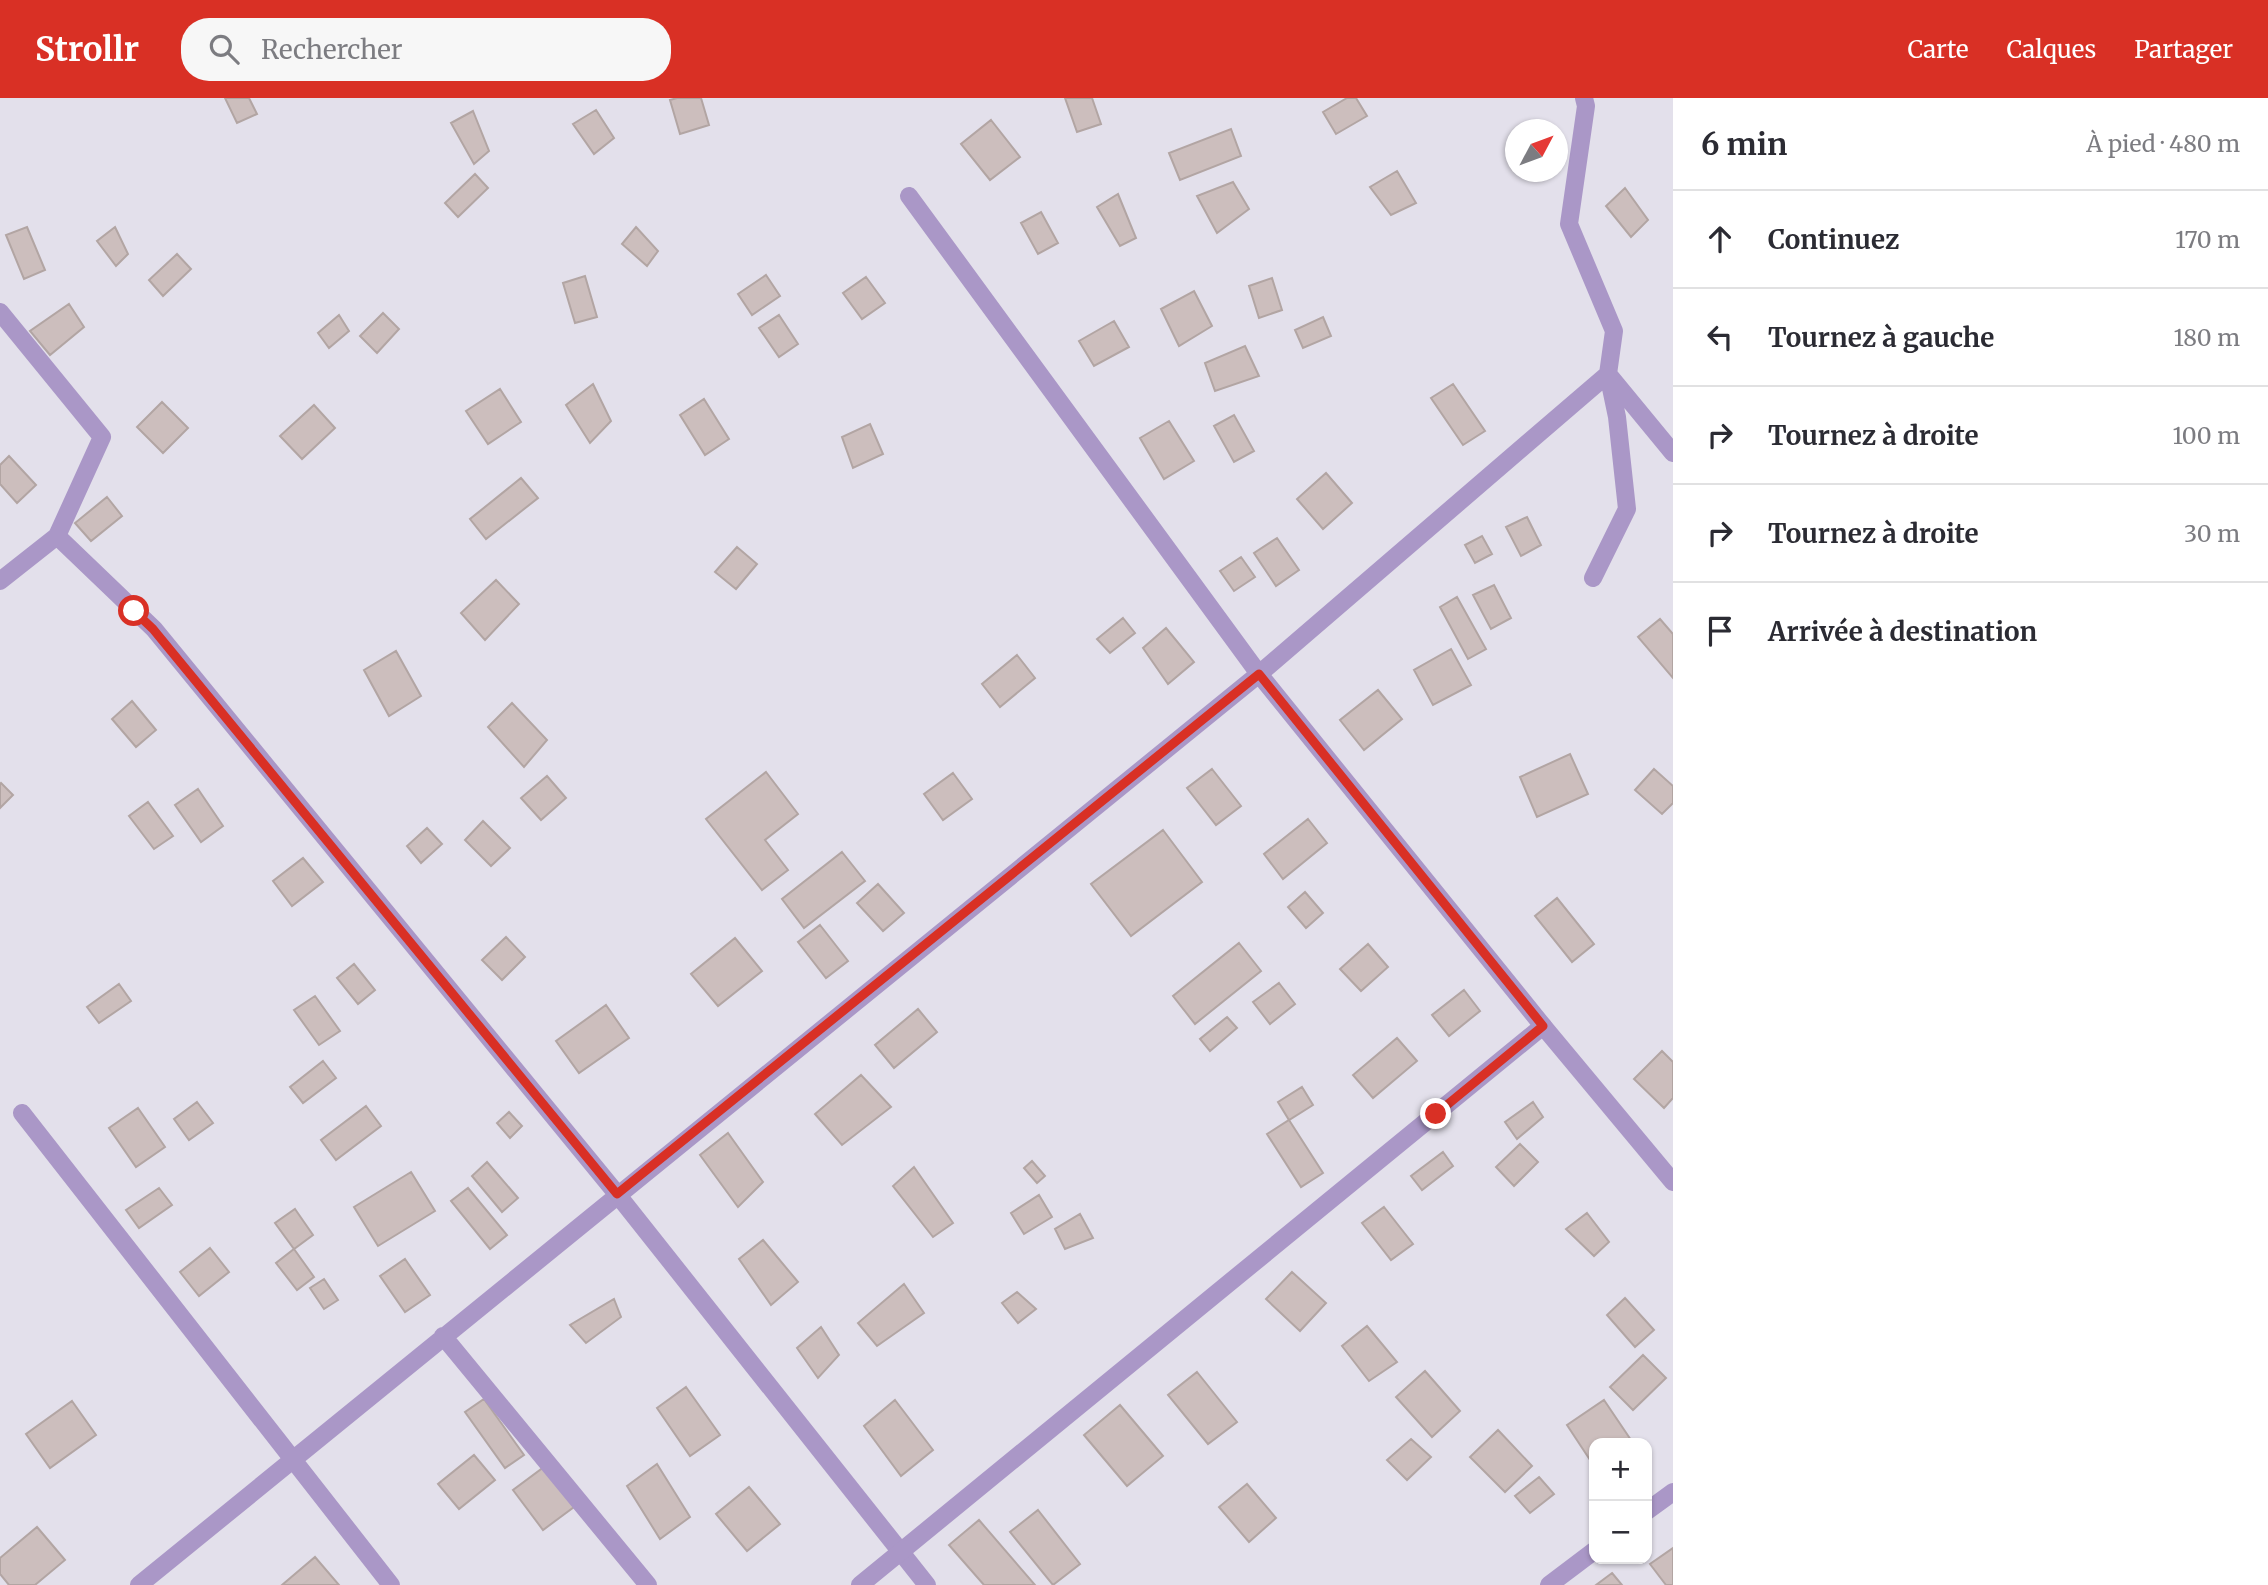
<!DOCTYPE html>
<html lang="fr">
<meta charset="utf-8">
<style>
:root{--surface:#fff;--page:#f7f7f7;--text:#2b2b33;--muted:#7c7c81;--line:#e1e1e2;--accent:#d93025}
body{margin:0;font-family:Merriweather,serif;background:var(--page);color:var(--text)}
.controls{position:absolute;right:21px;bottom:21px;display:grid;overflow:hidden;border-radius:14px;box-shadow:0 2px 5px #0004}
.controls button{width:63px;height:63px;display:grid;place-items:center;padding:0;border:0;border-bottom:2px solid var(--line);background:var(--surface);color:var(--text);font:35px sans-serif}
.compass{position:absolute;left:1505px;top:21px;width:63px;height:63px;border-radius:50%;background:var(--surface);box-shadow:0 2px 5px #0004;rotate:49deg}
.stop{position:absolute;width:21px;height:21px;margin:-16px;border:5px solid #d93025;border-radius:50%;background:#fff}
.stop.end{background:#d93025;border-color:#fff;box-shadow:0 2px 7px #0008}
.list{margin:0;padding:0;list-style:none}
h2{display:flex;justify-content:space-between;align-items:center;height:91px;margin:0;padding:0 28px;font-size:30px}
h2 small{font-size:23px;font-weight:400;color:var(--muted)}
.list li{display:grid;grid-template-columns:46px 1fr auto;gap:21px;align-items:center;box-sizing:border-box;height:98px;padding:0 28px;border-top:2px solid var(--line)}
.list b{display:block;font-size:26px;white-space:nowrap}
.list em{font-size:23px;font-style:normal;color:var(--muted)}
.icon{flex:none;width:38px;height:38px;fill:none;stroke:currentColor;stroke-width:2;stroke-linecap:round;stroke-linejoin:round}
.map{position:relative;flex:none;width:1673px;height:1487px;overflow:hidden}
header{display:flex;align-items:center;gap:42px;box-sizing:border-box;height:98px;padding:0 35px;background:var(--accent);color:#fff}
header strong{font-size:33px}
nav{display:flex;gap:38px;margin-inline-start:auto;font-size:24px}
.search{width:490px;height:63px;background:var(--page);display:flex;align-items:center;gap:18px;box-sizing:border-box;padding:0 24px;border-radius:28px;color:var(--muted);font-size:26px}
main{display:flex}
aside{flex:1;background:var(--surface)}
.map>svg:first-child{display:block}
.building{fill:#ccbebd;stroke:#b2a5a3;stroke-width:2}
.lines{fill:none;stroke-linecap:round;stroke-linejoin:round}
.minor{stroke:#aa97c7;stroke-width:18}
.tertiary{stroke:#aa97c7;stroke-width:18}
.route{stroke:#d93025;stroke-width:9}
</style>
<header>
<strong>Strollr</strong>
<div class="search"><svg class="icon" aria-label="search" viewBox="0 0 24 24"><circle cx="10" cy="10" r="6"/><path d="M15 15l6 6"/></svg>Rechercher</div>
<nav><a>Carte</a><a>Calques</a><a>Partager</a></nav>
</header>
<main>
<div class="map">
<svg width="1673" height="1487" viewBox="0 0 1673 1487">
<rect width="100%" height="100%" fill="#e3e0eb"/>
<!-- building -->
<path class="building" d="M225 0H249L257 16 237 25Z
M677 0H701L709 27 680 36 670 2Z
M1065 0H1092L1101 26 1077 34Z
M1347 0H1356L1367 18 1336 36 1323 14Z
M596 12 614 40 594 56 573 26Z
M473 13 489 53 474 66 451 25Z
M991 22 1020 59 990 82 961 46Z
M1231 31 1241 58 1180 82 1169 55Z
M1397 73 1416 105 1391 117 1370 89Z
M475 76 488 90 458 119 445 105Z
M1233 84 1249 111 1217 135 1197 98Z
M1625 90 1648 122 1631 139 1606 108Z
M1118 96 1136 140 1120 148 1097 109Z
M1041 114 1058 145 1038 156 1021 125Z
M27 129 45 172 24 181 6 137Z
M115 129 128 156 116 168 97 143Z
M636 129 658 153 647 168 622 146Z
M177 156 191 171 163 198 149 182Z
M766 177 780 198 752 217 738 196Z
M585 178 597 219 575 225 563 185Z
M866 179 885 205 862 221 843 195Z
M1272 180 1282 212 1259 220 1249 188Z
M1194 193 1212 228 1179 248 1161 211Z
M69 206 84 229 50 257 30 233Z
M383 215 399 231 377 255 360 238Z
M339 217 349 233 329 250 318 235Z
M779 217 798 246 779 259 759 230Z
M1323 219 1331 238 1303 250 1295 232Z
M1114 223 1129 249 1094 268 1079 243Z
M1245 248 1259 278 1215 293 1205 265Z
M593 286 611 323 590 345 566 307Z
M1453 286 1485 333 1463 347 1431 300Z
M500 291 521 324 488 346 466 313Z
M704 301 729 341 705 357 680 317Z
M162 304 188 330 163 355 137 329Z
M314 307 335 330 302 361 280 338Z
M1234 317 1254 353 1234 364 1214 328Z
M1169 323 1194 363 1164 381 1140 340Z
M870 326 883 356 853 370 842 339Z
M9 358 36 387 17 405 0 386V367Z
M1326 375 1352 405 1323 431 1297 401Z
M521 380 538 400 486 441 470 421Z
M107 399 122 418 91 443 75 425Z
M1527 419 1541 447 1521 458 1506 429Z
M1482 438 1492 456 1475 465 1465 447Z
M1277 440 1299 472 1276 488 1254 455Z
M737 449 757 466 736 491 715 474Z
M1241 459 1255 479 1234 493 1220 473Z
M496 482 519 506 485 542 461 515Z
M1494 487 1511 520 1491 531 1473 497Z
M1457 499 1486 551 1468 561 1440 509Z
M1123 520 1135 535 1110 555 1097 541Z
M1660 521 1673 536V580L1638 539Z
M1166 530 1194 564 1168 586 1143 550Z
M1451 551 1471 587 1433 607 1414 572Z
M396 553 421 598 389 618 364 572Z
M1017 557 1035 580 1000 609 982 586Z
M1378 592 1402 621 1364 652 1340 622Z
M132 603 156 632 136 649 112 621Z
M512 605 547 642 524 669 488 629Z
M1570 656 1588 696 1537 719 1520 679Z
M1212 671 1241 708 1216 727 1187 690Z
M1654 671 1673 688V705L1662 716 1635 692Z
M766 674 798 716 765 742 788 772 762 792 706 721Z
M953 675 972 701 943 722 924 696Z
M547 678 566 700 541 722 521 700Z
M1 685 13 697 0 710V686Z
M198 691 223 728 201 744 175 707Z
M148 704 173 738 154 751 129 718Z
M1308 721 1327 745 1283 781 1264 756Z
M483 723 510 750 491 768 465 742Z
M427 730 442 746 421 765 407 748Z
M1163 732 1202 784 1131 838 1091 786Z
M842 754 865 783 804 830 782 801Z
M303 760 323 784 292 808 273 783Z
M878 786 904 815 883 833 857 805Z
M1305 794 1323 815 1306 830 1288 809Z
M1557 800 1594 846 1572 864 1535 818Z
M820 827 848 863 826 880 798 844Z
M506 839 525 859 502 882 482 862Z
M735 840 762 873 718 908 691 876Z
M1239 845 1261 873 1195 926 1173 898Z
M1368 846 1388 869 1361 893 1340 871Z
M354 866 375 892 358 906 337 880Z
M1279 885 1295 906 1270 926 1253 904Z
M119 886 131 903 99 925 87 909Z
M1464 892 1480 913 1449 938 1432 917Z
M315 898 340 933 319 947 294 912Z
M606 907 629 940 579 975 556 943Z
M918 911 937 934 894 970 875 947Z
M1227 919 1237 930 1210 953 1200 941Z
M1397 940 1417 963 1373 1000 1353 977Z
M1662 953 1673 964V1000L1664 1010 1634 981Z
M323 963 336 980 303 1005 290 989Z
M861 977 891 1009 842 1047 815 1016Z
M1302 989 1313 1007 1289 1022 1278 1004Z
M197 1004 213 1025 189 1042 174 1021Z
M1533 1004 1543 1019 1517 1041 1505 1024Z
M366 1008 381 1028 336 1062 321 1042Z
M138 1010 165 1049 136 1069 109 1030Z
M509 1014 522 1028 510 1040 497 1025Z
M1289 1022 1323 1075 1301 1089 1267 1036Z
M728 1035 763 1084 738 1109 700 1057Z
M1520 1046 1538 1064 1514 1088 1496 1069Z
M1443 1054 1453 1068 1422 1092 1411 1078Z
M1032 1063 1045 1078 1037 1085 1024 1070Z
M487 1064 518 1100 502 1114 472 1078Z
M914 1069 953 1125 933 1139 893 1088Z
M411 1074 435 1113 378 1148 354 1109Z
M159 1090 172 1107 139 1130 126 1112Z
M468 1090 507 1137 490 1151 451 1103Z
M1039 1097 1052 1119 1024 1136 1011 1115Z
M1384 1109 1413 1146 1391 1162 1362 1125Z
M295 1111 313 1137 294 1151 275 1125Z
M1587 1115 1609 1144 1594 1158 1566 1131Z
M1080 1116 1093 1140 1065 1151 1055 1131Z
M763 1142 798 1184 771 1207 739 1161Z
M210 1150 229 1174 199 1198 180 1174Z
M294 1151 314 1179 297 1192 276 1165Z
M405 1161 430 1197 405 1214 380 1178Z
M1292 1174 1326 1205 1300 1233 1266 1201Z
M324 1181 338 1202 324 1211 310 1190Z
M904 1186 924 1215 877 1248 858 1225Z
M1017 1194 1036 1211 1018 1225 1002 1205Z
M1625 1200 1654 1232 1635 1249 1607 1217Z
M614 1201 621 1219 586 1245 570 1227Z
M1367 1228 1397 1264 1369 1283 1342 1248Z
M821 1229 839 1257 818 1280 797 1250Z
M1643 1257 1666 1280 1633 1312 1610 1289Z
M1425 1273 1460 1313 1432 1339 1396 1299Z
M1197 1274 1237 1324 1208 1346 1168 1297Z
M686 1289 720 1337 690 1358 657 1310Z
M484 1301 524 1357 505 1370 465 1314Z
M895 1302 933 1352 901 1378 864 1328Z
M1604 1302 1633 1345H1594V1368L1567 1327Z
M72 1303 96 1337 50 1370 26 1336Z
M1120 1307 1163 1358 1127 1388 1084 1337Z
M1498 1332 1532 1368 1505 1394 1470 1359Z
M1411 1341 1431 1359 1407 1382 1387 1362Z
M474 1357 495 1382 459 1411 438 1386Z
M657 1366 690 1419 660 1441 627 1388Z
M544 1369 574 1409 543 1432 513 1392Z
M1539 1379 1554 1396 1530 1415 1515 1398Z
M1247 1386 1276 1420 1249 1444 1219 1409Z
M749 1389 780 1426 747 1453 716 1416Z
M1038 1412 1080 1466 1053 1487 1010 1434Z
M979 1422 1035 1487H984L949 1447Z
M37 1429 65 1462 35 1487H9L0 1476V1460Z
M1673 1450V1487H1666L1650 1466Z
M315 1459 339 1487H282Z
M1612 1475 1622 1487H1596Z"/>
<g class="lines">
<!-- minor -->
<path class="minor" d="M1584 0 1586 8 1569 126 1614 233 1608 276 1617 319 1627 411 1593 480
M909 98 1259 576 1543 928
M0 214 102 339 57 438 154 531 617 1096 927 1487
M0 483 57 438
M22 1015 391 1487
M443 1238 648 1487
M1647 1413 1673 1394
M139 1487 1259 576 1608 276 1673 355
M1549 1487 1594 1453"/>
<!-- tertiary -->
<path class="tertiary" d="M860 1487 1543 928 1673 1084"/>
</g>
<g class="lines">
<!-- route -->
<path class="route" d="M134 513 153 531 617 1096 1259 576 1543 928 1436 1016"/>
</g>
</svg>
<div class="controls">
<button>+</button>
<button>−</button>
</div>
<svg class="compass" viewBox="-18 -18 36 36"><path d="M0-13l5 13h-10z" fill="#e53935"/><path d="M0 13l5-13h-10z" fill="#7c7c81"/></svg>
<div class="stop" style="left:134px;top:513px"></div>
<div class="stop end" style="left:1436px;top:1016px"></div>
</div>
<aside>
<h2>6 min<small>À pied · 480 m</small></h2>
<ul class="list">
<li><svg class="icon" aria-label="ahead" viewBox="0 0 24 24"><path d="M12 20V5M6 11l6-6 6 6"/></svg><div><b>Continuez</b></div><em>170 m</em></li>
<li><svg class="icon" aria-label="left" viewBox="0 0 24 24"><path d="M17 20v-9H6M10 6l-5 5 5 5"/></svg><div><b>Tournez à gauche</b></div><em>180 m</em></li>
<li><svg class="icon" aria-label="right" viewBox="0 0 24 24"><path d="M7 20v-9h11M14 6l5 5-5 5"/></svg><div><b>Tournez à droite</b></div><em>100 m</em></li>
<li><svg class="icon" aria-label="right" viewBox="0 0 24 24"><path d="M7 20v-9h11M14 6l5 5-5 5"/></svg><div><b>Tournez à droite</b></div><em>30 m</em></li>
<li><svg class="icon" aria-label="arrive" viewBox="0 0 24 24"><path d="M6 21V4h12l-3 4 3 4H6"/></svg><div><b>Arrivée à destination</b></div></li>
</ul>
</aside>
</main>
